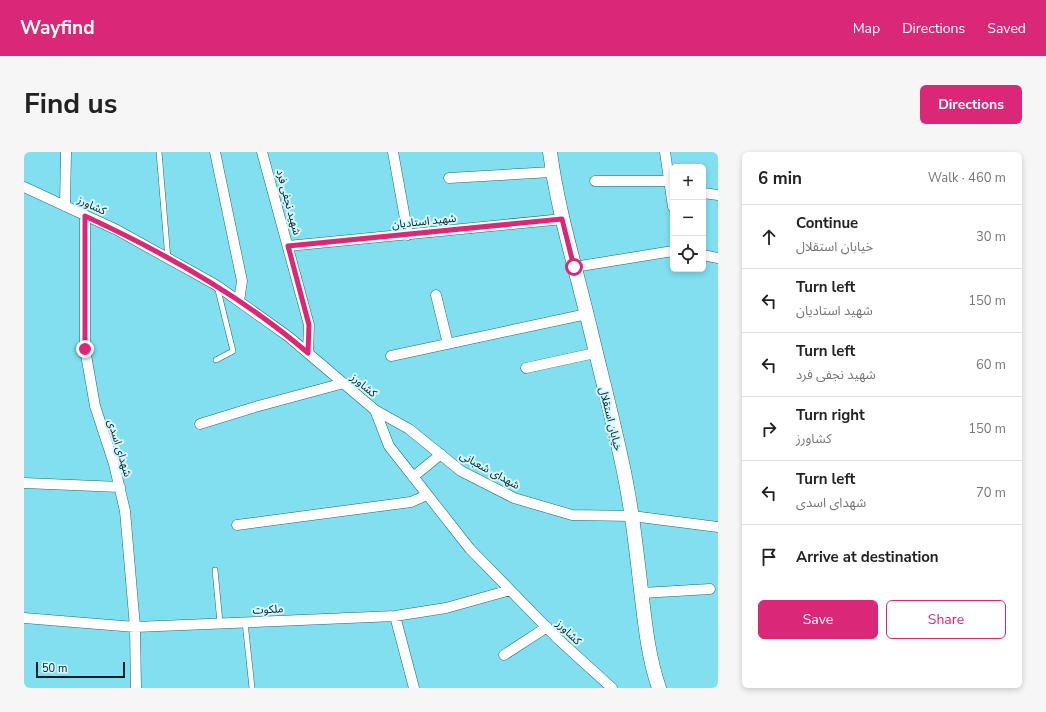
<!DOCTYPE html>
<meta charset="utf-8">
<style>
:root{--surface:#fff;--page:#f6f6f6;--text:#222;--muted:#767676;--line:#e0e0e0;--accent:#db2777}
body{margin:0;font-family:"Nunito Sans","Noto Sans Arabic",sans-serif;background:var(--page);color:var(--text)}
.controls{position:absolute;right:12px;top:12px;display:grid;overflow:hidden;border-radius:6px;box-shadow:0 2px 6px #0003}
.controls button{width:36px;height:36px;display:grid;place-items:center;padding:0;border:0;border-bottom:1px solid var(--line);background:var(--surface);color:var(--text);font:20px sans-serif}
.scale{position:absolute;left:12px;bottom:10px;width:89px;box-sizing:border-box;padding-left:4px;border:2px solid #022025;border-top:0;font-size:11px;line-height:14px;white-space:nowrap;color:#022025;-webkit-text-stroke:3px #d4f7fd;paint-order:stroke}
.stop{position:absolute;width:12px;height:12px;margin:-9px;border:3px solid #db2777;border-radius:50%;background:#fff}
.stop.end{background:#db2777;border-color:#fff;box-shadow:0 1px 4px #0008}
.list{margin:0;padding:0;list-style:none}
h2{display:flex;justify-content:space-between;align-items:center;height:52px;margin:0;padding:0 16px;font-size:17px}
h2 small{font-size:13px;font-weight:400;color:var(--muted)}
.list li{display:grid;grid-template-columns:26px 1fr auto;gap:12px;align-items:center;box-sizing:border-box;height:64px;padding:0 16px;border-top:1px solid var(--line)}
.list b{display:block;font-size:15px;white-space:nowrap}
.list p{margin:0;font-size:13px;white-space:nowrap;color:var(--muted)}
.list em{font-size:13px;font-style:normal;color:var(--muted)}
.actions{display:flex;gap:8px;padding:12px 16px}
.actions a{flex:1;padding:9px 0;border:1px solid var(--accent);border-radius:6px;text-align:center;font-size:14px;color:var(--accent)}
.actions .main{background:var(--accent);color:#fff}
.icon{flex:none;width:22px;height:22px;fill:none;stroke:currentColor;stroke-width:2;stroke-linecap:round;stroke-linejoin:round}
.map{position:relative;flex:none;width:694px;height:536px;overflow:hidden;border-radius:6px}
header{display:flex;align-items:center;gap:24px;box-sizing:border-box;height:56px;padding:0 20px;background:var(--accent);color:#fff}
header strong{font-size:19px}
nav{display:flex;gap:22px;margin-inline-start:auto;font-size:14px}
.intro{display:flex;align-items:center;justify-content:space-between;box-sizing:border-box;height:96px;padding:0 24px}
h1{margin:0;font-size:28px}
.button{padding:10px 18px;border-radius:6px;background:var(--accent);color:#fff;font-size:14px;font-weight:700}
main{display:flex;gap:24px;padding:0 24px}
aside{flex:1;background:var(--surface);border-radius:6px;box-shadow:0 2px 6px #0003}
.map>svg:first-child{display:block}
.lines{fill:none;stroke-linecap:round;stroke-linejoin:round}
.lane-casing{stroke:#1e6a76;stroke-width:6}
.street-casing{stroke:#1e6a76;stroke-width:11}
.secondary-casing{stroke:#1e6a76;stroke-width:15}
.lane{stroke:#fff;stroke-width:5}
.street{stroke:#fff;stroke-width:10}
.secondary{stroke:#fff;stroke-width:14}
.route{stroke:#db2777;stroke-width:5}
.labels{text-anchor:middle;stroke-width:4;stroke-linejoin:round;paint-order:stroke}
.street-label{font-size:11px;fill:#022025;stroke:#d4f7fd}
</style>
<header>
<strong>Wayfind</strong>
<nav><a>Map</a><a>Directions</a><a>Saved</a></nav>
</header>
<div class="intro"><h1>Find us</h1><a class="button">Directions</a></div>
<main>
<div class="map">
<svg width="694" height="536" viewBox="0 0 694 536">
<rect width="100%" height="100%" fill="#81dff0"/>
<g class="lines">
<!-- lane casing -->
<g class="lane-casing">
<path id="lane" d="M135 0 144 107
M192 208 209 199 193 134
M191 418 196 471
M221 470 228 536"/>
</g>
<!-- street casing -->
<g class="street-casing">
<path id="street" d="M191 0 218 129 215 149
M238 0 285 173 284 201
M369 0 384 83
M641 0 649 55
M425 26 528 20
M571 29H645
M0 35 93 78 192 133 265 185 351 258 365 294 446 397 534 487 588 536
M679 41 694 43
M41 54 42 0
M61 64V197L71 254 90 312 101 359 111 475 112 536
M264 94 539 67
M679 103 694 106
M550 115 649 99
M412 143 424 192
M367 204 563 162
M502 216 571 201
M351 258 385 277 437 319 490 346 548 363 608 364 694 375
M176 272 231 255 320 231
M389 325 417 302
M0 331 96 335
M213 373 387 350 403 343
M618 441 686 437
M371 464 390 536
M0 466 111 475 371 464 422 456 486 438
M480 503 523 475"/>
</g>
<!-- secondary casing -->
<g class="secondary-casing">
<path id="secondary" d="M526 0C534 61 553 120 567 180 577 222 588 264 597 306 607 350 612 394 617 438 621 471 624 504 635 536"/>
</g>
<!-- lane -->
<use href="#lane" class="lane"/>
<!-- street -->
<use href="#street" class="street"/>
<!-- secondary -->
<use href="#secondary" class="secondary"/>
</g>
<g class="lines">
<!-- route -->
<path class="route" d="M61 197V64C139 100 218 144 284 201L285 173 264 94 538 67 550 115"/>
</g>
<g class="labels">
<!-- street labels -->
<g class="street-label">
<text transform="translate(265 50) rotate(75)" y="4">شهید نجفی فرد</text>
<text transform="translate(68 53) rotate(25)" y="4">کشاورز</text>
<text transform="translate(400 69) rotate(-6)" y="4">شهید استادیان</text>
<text transform="translate(340 233) rotate(40)" y="4">کشاورز</text>
<text transform="translate(587 267) rotate(76)" y="4">خیابان استقلال</text>
<text transform="translate(96 296) rotate(73)" y="4">شهدای اسدی</text>
<text transform="translate(466 318) rotate(29)" y="4">شهدای شعبانی</text>
<text transform="translate(244 457) rotate(-3)" y="4">ملکوت</text>
<text transform="translate(545 480) rotate(44)" y="4">کشاورز</text>
</g>
</g>
</svg>
<div class="controls">
<button>+</button>
<button>−</button>
<button><svg class="icon" aria-label="locate" viewBox="0 0 24 24"><circle cx="12" cy="12" r="6"/><path d="M12 2v4M12 18v4M2 12h4M18 12h4"/></svg></button>
</div>
<div class="scale">50 m</div>
<div class="stop" style="left:550px;top:115px"></div>
<div class="stop end" style="left:61px;top:197px"></div>
</div>
<aside>
<h2>6 min<small>Walk · 460 m</small></h2>
<ul class="list">
<li><svg class="icon" aria-label="ahead" viewBox="0 0 24 24"><path d="M12 20V5M6 11l6-6 6 6"/></svg><div><b>Continue</b><p>خیابان استقلال</p></div><em>30 m</em></li>
<li><svg class="icon" aria-label="left" viewBox="0 0 24 24"><path d="M17 20v-9H6M10 6l-5 5 5 5"/></svg><div><b>Turn left</b><p>شهید استادیان</p></div><em>150 m</em></li>
<li><svg class="icon" aria-label="left" viewBox="0 0 24 24"><path d="M17 20v-9H6M10 6l-5 5 5 5"/></svg><div><b>Turn left</b><p>شهید نجفی فرد</p></div><em>60 m</em></li>
<li><svg class="icon" aria-label="right" viewBox="0 0 24 24"><path d="M7 20v-9h11M14 6l5 5-5 5"/></svg><div><b>Turn right</b><p>کشاورز</p></div><em>150 m</em></li>
<li><svg class="icon" aria-label="left" viewBox="0 0 24 24"><path d="M17 20v-9H6M10 6l-5 5 5 5"/></svg><div><b>Turn left</b><p>شهدای اسدی</p></div><em>70 m</em></li>
<li><svg class="icon" aria-label="arrive" viewBox="0 0 24 24"><path d="M6 21V4h12l-3 4 3 4H6"/></svg><div><b>Arrive at destination</b></div></li>
</ul>
<div class="actions"><a class="main">Save</a><a>Share</a></div>
</aside>
</main>
